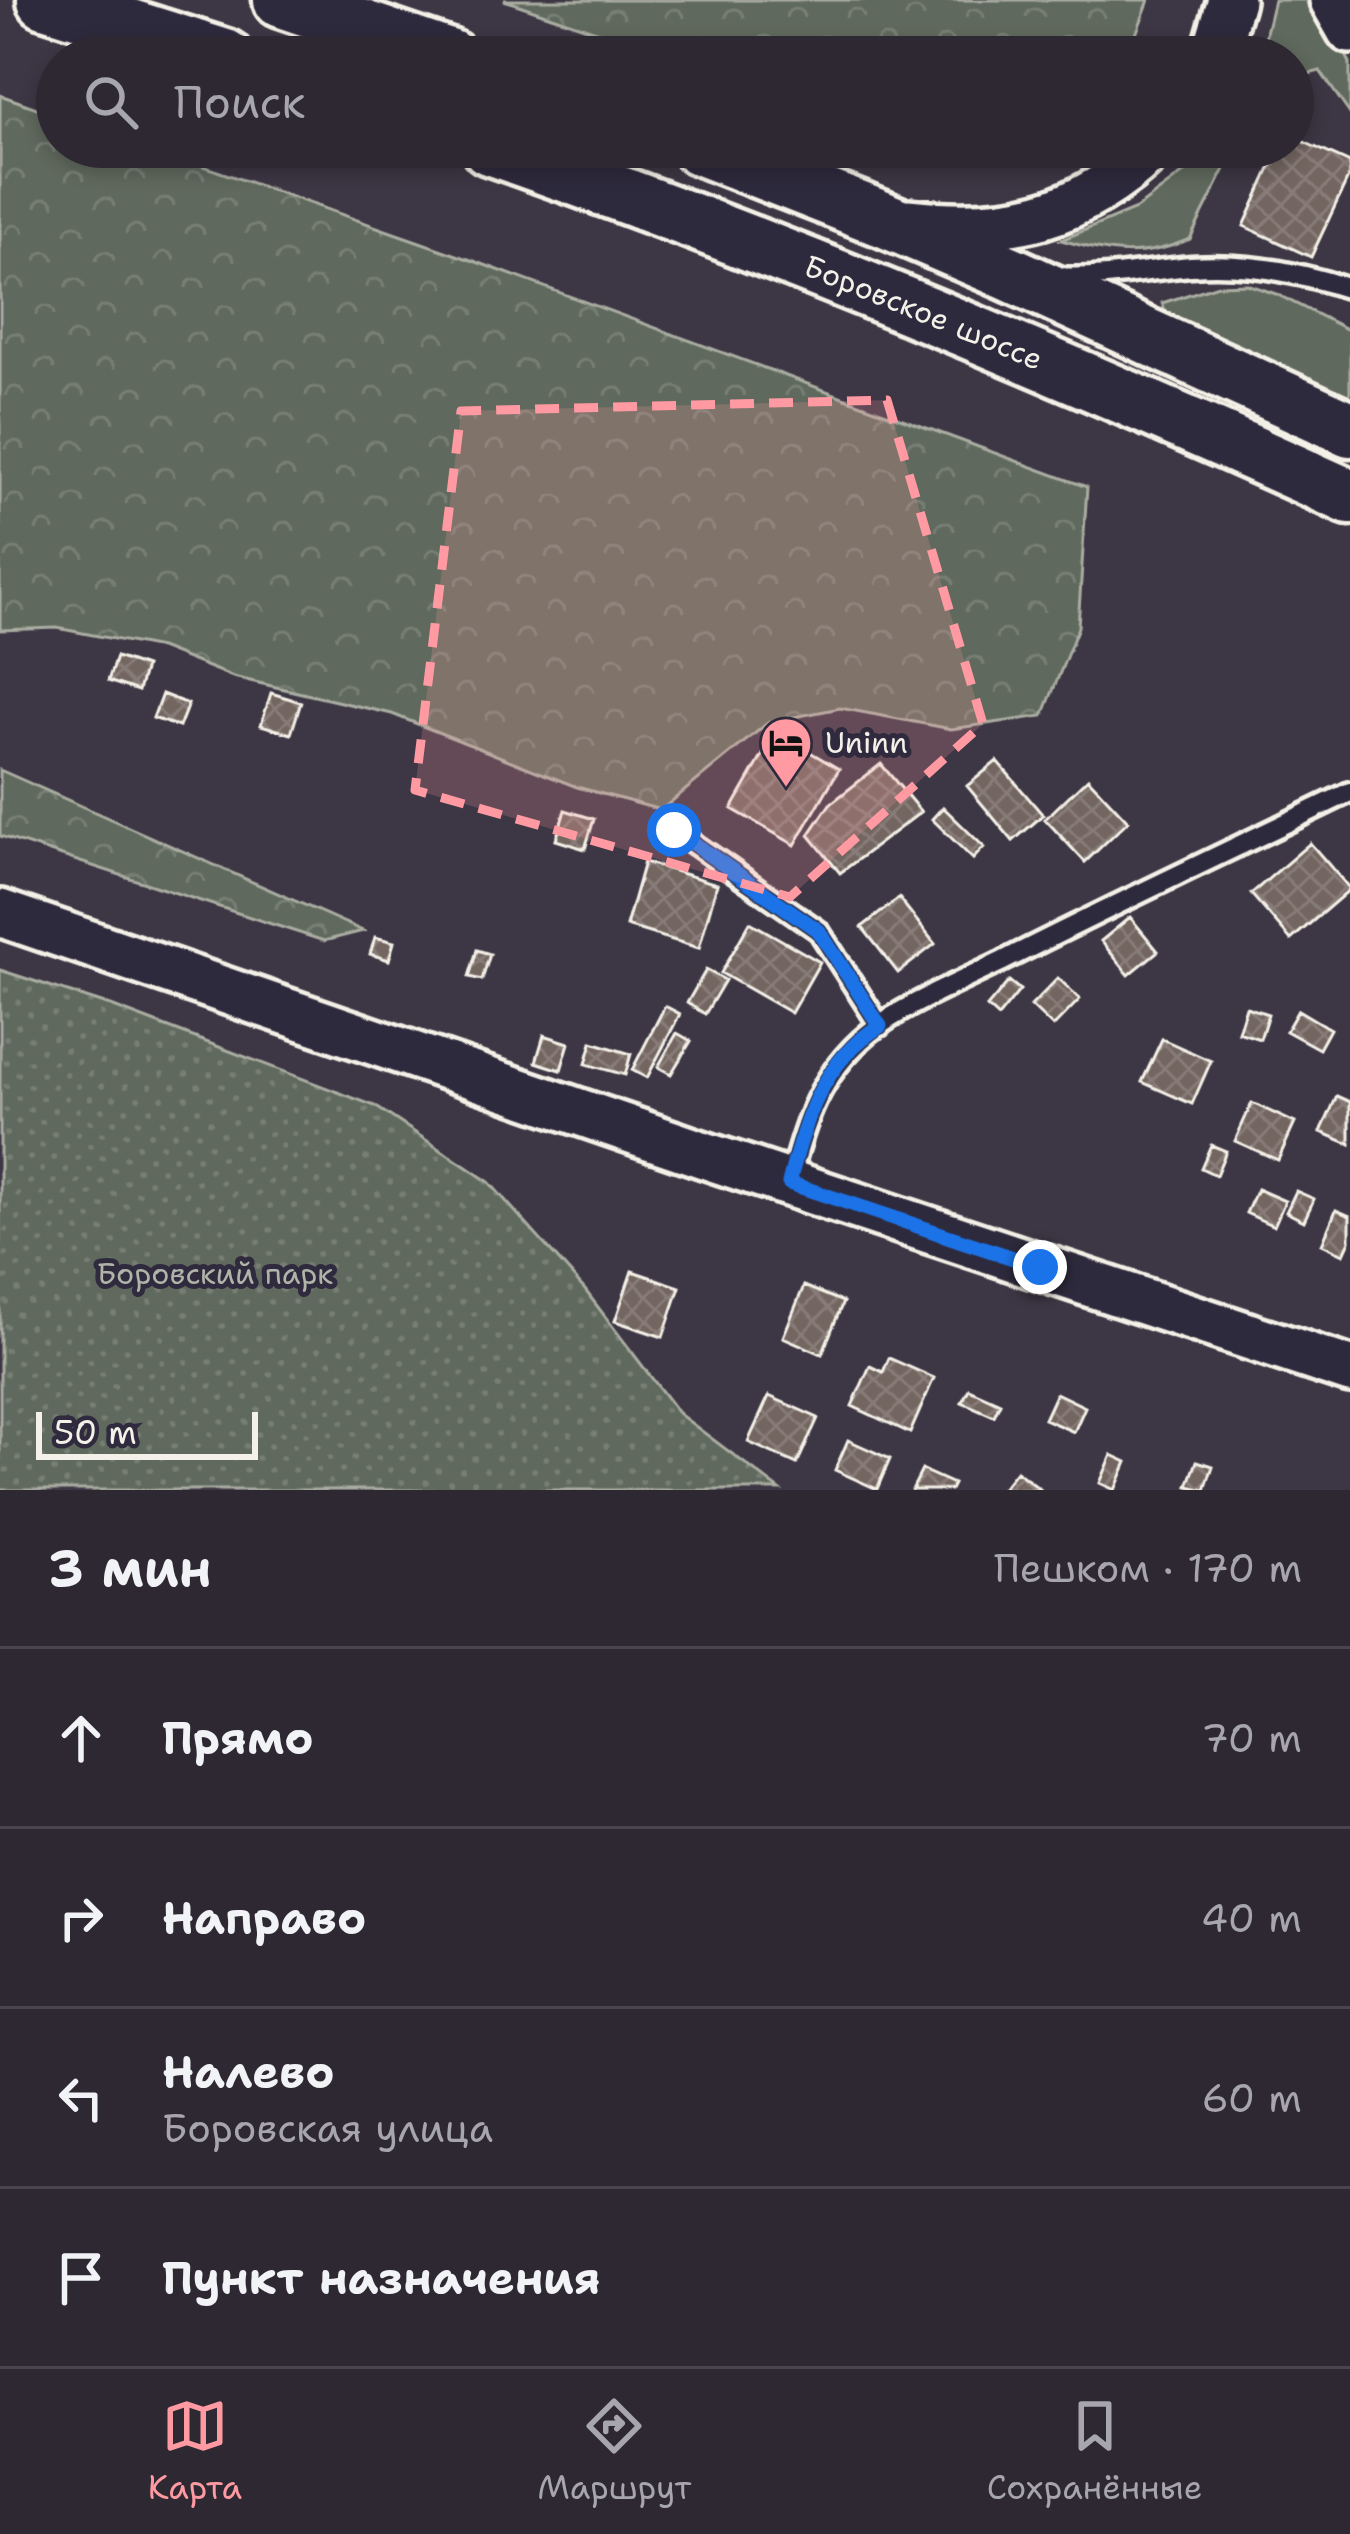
<!DOCTYPE html>
<html lang="ru">
<meta charset="utf-8">
<style>
:root{--surface:#2e2833;--page:#3a343f;--text:#f1f3f6;--muted:#a7a6ac;--line:#49444e;--accent:#ff9aa2}
body{margin:0;font-family:"Shantell Sans",sans-serif;background:var(--page);color:var(--text)}
.scale{position:absolute;left:36px;bottom:30px;width:222px;box-sizing:border-box;padding-left:12px;border:6px solid #f4f1e8;border-top:0;font-size:33px;line-height:42px;white-space:nowrap;color:#f4f1e8;-webkit-text-stroke:9px #2f2a3d;paint-order:stroke}
.stop{position:absolute;width:36px;height:36px;margin:-27px;border:9px solid #1a73e8;border-radius:50%;background:#fff}
.stop.end{background:#1a73e8;border-color:#fff;box-shadow:0 3px 12px #0008}
.list{margin:0;padding:0;list-style:none}
h2{display:flex;justify-content:space-between;align-items:center;height:156px;margin:0;padding:0 48px;font-size:51px}
h2 small{font-size:39px;font-weight:400;color:var(--muted)}
.list li{display:grid;grid-template-columns:78px 1fr auto;gap:36px;align-items:center;box-sizing:border-box;height:180px;padding:0 48px;border-top:3px solid var(--line)}
.list b{display:block;font-size:45px;white-space:nowrap}
.list p{margin:0;font-size:39px;white-space:nowrap;color:var(--muted)}
.list em{font-size:39px;font-style:normal;color:var(--muted)}
.icon{flex:none;width:66px;height:66px;fill:none;stroke:currentColor;stroke-width:2;stroke-linecap:round;stroke-linejoin:round}
.map{position:relative;flex:none;width:1350px;height:1490px;overflow:hidden}
.search{position:absolute;background:var(--surface);box-shadow:0 6px 18px #0003;left:36px;right:36px;top:36px;height:132px;display:flex;align-items:center;gap:30px;box-sizing:border-box;padding:0 42px;border-radius:66px;color:var(--muted);font-size:45px}
.sheet{height:876px;background:var(--surface)}
nav{display:flex;justify-content:space-around;align-items:center;box-sizing:border-box;height:168px;border-top:3px solid var(--line);background:var(--surface);font-size:33px;color:var(--muted)}
nav a{display:grid;justify-items:center;gap:6px}
nav .on{color:var(--accent)}
.map>svg:first-child{display:block}
.grass{fill:#60695d;stroke:#aaada2;stroke-width:3}
.forest{fill:url(#forest-crowns);stroke:#aaada2;stroke-width:3}
.park{fill:url(#park-dots);stroke:#aaada2;stroke-width:3}
.building{fill:url(#building-cross-hatch);stroke:#f4f1e8;stroke-width:3}
.lines{fill:none;stroke-linecap:round;stroke-linejoin:round}
.service-casing{stroke:#f4f1e8;stroke-width:27}
.tertiary-casing{stroke:#f4f1e8;stroke-width:54}
.primary-casing{stroke:#f4f1e8;stroke-width:63}
.service{stroke:#2f2a3d;stroke-width:18}
.tertiary{stroke:#2f2a3d;stroke-width:45}
.primary{stroke:#2f2a3d;stroke-width:54}
.route{stroke:#1a73e8;stroke-width:15}
.marked{fill:#ff9aa2;fill-opacity:0.2;stroke:#ff9aa2;stroke-width:9;stroke-dasharray:24 15;stroke-linejoin:round}
.labels{text-anchor:middle;stroke-width:10;stroke-linejoin:round;paint-order:stroke}
.street-label{font-size:30px;fill:#f4f1e8;stroke:#2f2a3d}
.poi-label{font-size:30px;fill:#f4f1e8;stroke:#2f2a3d;text-anchor:start}
.park-label{font-size:30px;fill:#b1b4a9;stroke:#2f2a3d}
</style>
<div class="map">
<svg width="1350" height="1490" viewBox="0 0 1350 1490">
<defs>
<pattern id="forest-crowns" width="20" height="18" patternUnits="userSpaceOnUse" patternTransform="scale(3)"><rect width="20" height="18" fill="#60695d"/><path d="M2 6a3 3 0 1 1 6 0M12 15a3 3 0 1 1 6 0" fill="none" stroke="#777f74"/></pattern>
<pattern id="park-dots" width="8" height="8" patternUnits="userSpaceOnUse" patternTransform="scale(3)"><rect width="8" height="8" fill="#60695d"/><path d="M2 2h.1M6 6h.1" fill="none" stroke="#777f74" stroke-width="1.8" stroke-linecap="round"/></pattern>
<pattern id="building-cross-hatch" width="8" height="8" patternUnits="userSpaceOnUse" patternTransform="scale(3)"><rect width="8" height="8" fill="#736561"/><path d="M0 0l8 8M0 8l8-8" fill="none" stroke="#887c78"/></pattern>
</defs>
<rect width="100%" height="100%" fill="#3d3644"/>
<filter id="ink" filterUnits="userSpaceOnUse"><feTurbulence type="fractalNoise" baseFrequency=".00833" numOctaves="2"/><feDisplacementMap in="SourceGraphic" scale="24" xChannelSelector="R" yChannelSelector="G"/><feConvolveMatrix kernelMatrix="1 2 1 2 8 2 1 2 1" color-interpolation-filters="sRGB"/></filter>
<g filter="url(#ink)">
<!-- grass -->
<path class="grass" d="M1274 0H1319L1350 63V114L1320 71 1293 78V57H1260Z
M1210 147H1236L1190 239C1140 260 1112 254 1061 240L1136 209 1197 163Z
M1247 284 1276 294 1350 331V403L1209 337 1165 311 1162 303 1218 285Z"/>
<!-- forest -->
<path class="forest" d="M504 0H1149L1135 37 1116 57H673Z
M0 95 57 115V147H149L474 261 1087 487 1078 627 1043 716 951 729 840 708 769 722 661 810 577 787 392 714 233 677 160 648 57 628 0 630Z
M0 770 363 931 324 941 0 836Z"/>
<!-- park -->
<path class="park" d="M0 970 111 1006 375 1106 489 1182 585 1290 679 1414 780 1490H0Z"/>
<!-- building -->
<path class="building" d="M1293 137 1350 163V174L1311 257 1244 226 1280 147H1293Z
M116 657 145 667 138 691 108 681Z
M271 693 301 702 291 734 261 725Z
M162 694 188 704 179 727 153 718Z
M776 732 839 769 795 845 732 809Z
M997 761 1043 815 1013 841 967 786Z
M881 764 921 812 840 873 809 835 830 804Z
M1088 778 1128 821 1085 862 1045 819Z
M943 807 984 847 973 859 932 819Z
M565 810 594 819 585 849 556 840Z
M1310 843 1350 889 1291 940 1251 894Z
M644 862 717 884 699 948 626 926Z
M899 898 935 944 898 973 862 927Z
M1130 917 1158 951 1129 975 1101 941Z
M750 922 820 962 791 1013 721 973Z
M375 937 394 942 389 960 370 954Z
M477 950 490 954 482 980 469 977Z
M706 970 725 980 705 1014 687 1003Z
M1058 978 1080 999 1053 1027 1031 1006Z
M1009 981 1020 990 998 1017 987 1007Z
M665 1006 680 1014 647 1078 632 1070Z
M1246 1007 1268 1014 1260 1039 1238 1032Z
M1298 1010 1330 1029 1319 1049 1286 1031Z
M677 1033 691 1041 671 1074 658 1067Z
M544 1035 569 1043 561 1070 536 1062Z
M1162 1039 1211 1061 1192 1104 1142 1082Z
M592 1042 631 1054 625 1075 586 1064Z
M1337 1096 1350 1102V1144L1321 1132Z
M1252 1103 1295 1123 1278 1160 1235 1141Z
M1211 1145 1226 1151 1216 1175 1201 1168Z
M1257 1189 1285 1201 1274 1226 1246 1213Z
M1296 1191 1314 1199 1304 1221 1286 1212Z
M1336 1210 1350 1216V1241L1344 1254 1322 1244Z
M632 1271 680 1287 663 1337 615 1321Z
M804 1286 843 1302 822 1354 783 1337Z
M889 1358 934 1378 910 1433 852 1406 870 1366 883 1372Z
M969 1389 1000 1403 994 1416 962 1402Z
M1056 1393 1085 1407 1074 1432 1044 1419Z
M769 1396 818 1418 797 1464 748 1442Z
M848 1440 890 1459 877 1489 835 1470Z
M1112 1455 1127 1462 1115 1490 1100 1483Z
M1197 1461 1213 1466 1205 1490 1188 1486Z
M922 1470 953 1484 950 1490H912Z
M1016 1471 1041 1490H1001Z"/>
<g class="lines">
<!-- service casing -->
<g class="service-casing">
<path id="service" d="M1058 277C1103 280 1147 270 1191 266 1245 262 1299 272 1350 289
M674 830 819 931 880 1026
M789 1183C804 1124 819 1074 869 1033 905 1004 963 981 1005 960 1119 902 1235 848 1350 792"/>
</g>
<!-- tertiary casing -->
<g class="tertiary-casing">
<path id="tertiary" d="M1333 0 1350 30
M1214 57 1231 0
M909 222C1010 233 1078 219 1154 147
M0 913 713 1158 1350 1370"/>
</g>
<!-- primary casing -->
<g class="primary-casing">
<g id="primary">
<path d="M45 0 225 57"/>
<path d="M281 0 449 57"/>
<path id="s1" d="M489 147C782 249 1068 369 1350 497"/>
<path d="M699 147 883 219 1009 273 1350 429"/>
</g>
</g>
<!-- service -->
<use href="#service" class="service"/>
<!-- tertiary -->
<use href="#tertiary" class="tertiary"/>
<!-- primary -->
<use href="#primary" class="primary"/>
</g>
</g>
<g class="lines" filter="url(#ink)">
<!-- route -->
<path class="route" d="M674 830 819 931 880 1026C822 1061 804 1122 789 1183L1040 1267"/>
</g>
<!-- marked area -->
<path class="marked" d="M887 400 983 724 790 897 415 790 461 411Z"/>
<!-- icons -->
<defs>
<g id="hotel-pin" transform="scale(2.7)"><path d="M0 17L-7.5 6A9.5 9.5 0 1 1 7.5 6Z" fill="#ff9aa2" stroke="#2f2a3d"/><path d="M-6-4.5h1.5V1H6V5H4.5V3h-9V5H-6ZM-4 0a1.8 1.8 0 1 1 3.6 0ZM.5 0V-2.5h3Q6-2.5 6 0Z" fill="#111"/></g>
</defs>
<g fill-rule="evenodd">
<use href="#hotel-pin" x="786" y="743"/>
</g>
<g class="labels">
<!-- street labels -->
<g class="street-label">
<text dy="10" stroke="none"><textPath href="#s1" startOffset="465">Боровское шоссе</textPath></text>
</g>
<!-- poi labels -->
<g class="poi-label">
<text x="825" y="753">Uninn</text>
</g>
<!-- park labels -->
<g class="park-label">
<text x="215" y="1284">Боровский парк</text>
</g>
</g>
</svg>
<div class="scale">50 m</div>
<div class="stop" style="left:674px;top:830px"></div>
<div class="stop end" style="left:1040px;top:1267px"></div>
<div class="search"><svg class="icon" aria-label="search" viewBox="0 0 24 24"><circle cx="10" cy="10" r="6"/><path d="M15 15l6 6"/></svg>Поиск</div>
</div>
<section class="sheet">
<h2>3 мин<small>Пешком · 170 m</small></h2>
<ul class="list">
<li><svg class="icon" aria-label="ahead" viewBox="0 0 24 24"><path d="M12 20V5M6 11l6-6 6 6"/></svg><div><b>Прямо</b></div><em>70 m</em></li>
<li><svg class="icon" aria-label="right" viewBox="0 0 24 24"><path d="M7 20v-9h11M14 6l5 5-5 5"/></svg><div><b>Направо</b></div><em>40 m</em></li>
<li><svg class="icon" aria-label="left" viewBox="0 0 24 24"><path d="M17 20v-9H6M10 6l-5 5 5 5"/></svg><div><b>Налево</b><p>Боровская улица</p></div><em>60 m</em></li>
<li><svg class="icon" aria-label="arrive" viewBox="0 0 24 24"><path d="M6 21V4h12l-3 4 3 4H6"/></svg><div><b>Пункт назначения</b></div></li>
</ul>
</section>
<nav>
<a class="on"><svg class="icon" aria-label="map" viewBox="0 0 24 24"><path d="M3 6l6-2 6 2 6-2v14l-6 2-6-2-6 2zM9 4v14M15 6v14"/></svg>Карта</a>
<a><svg class="icon" aria-label="directions" viewBox="0 0 24 24"><path d="M12 3l9 9-9 9-9-9zM9 14v-3h6M13 9l2 2-2 2"/></svg>Маршрут</a>
<a><svg class="icon" aria-label="saved" viewBox="0 0 24 24"><path d="M7 4h10v16l-5-4-5 4z"/></svg>Сохранённые</a>
</nav>
